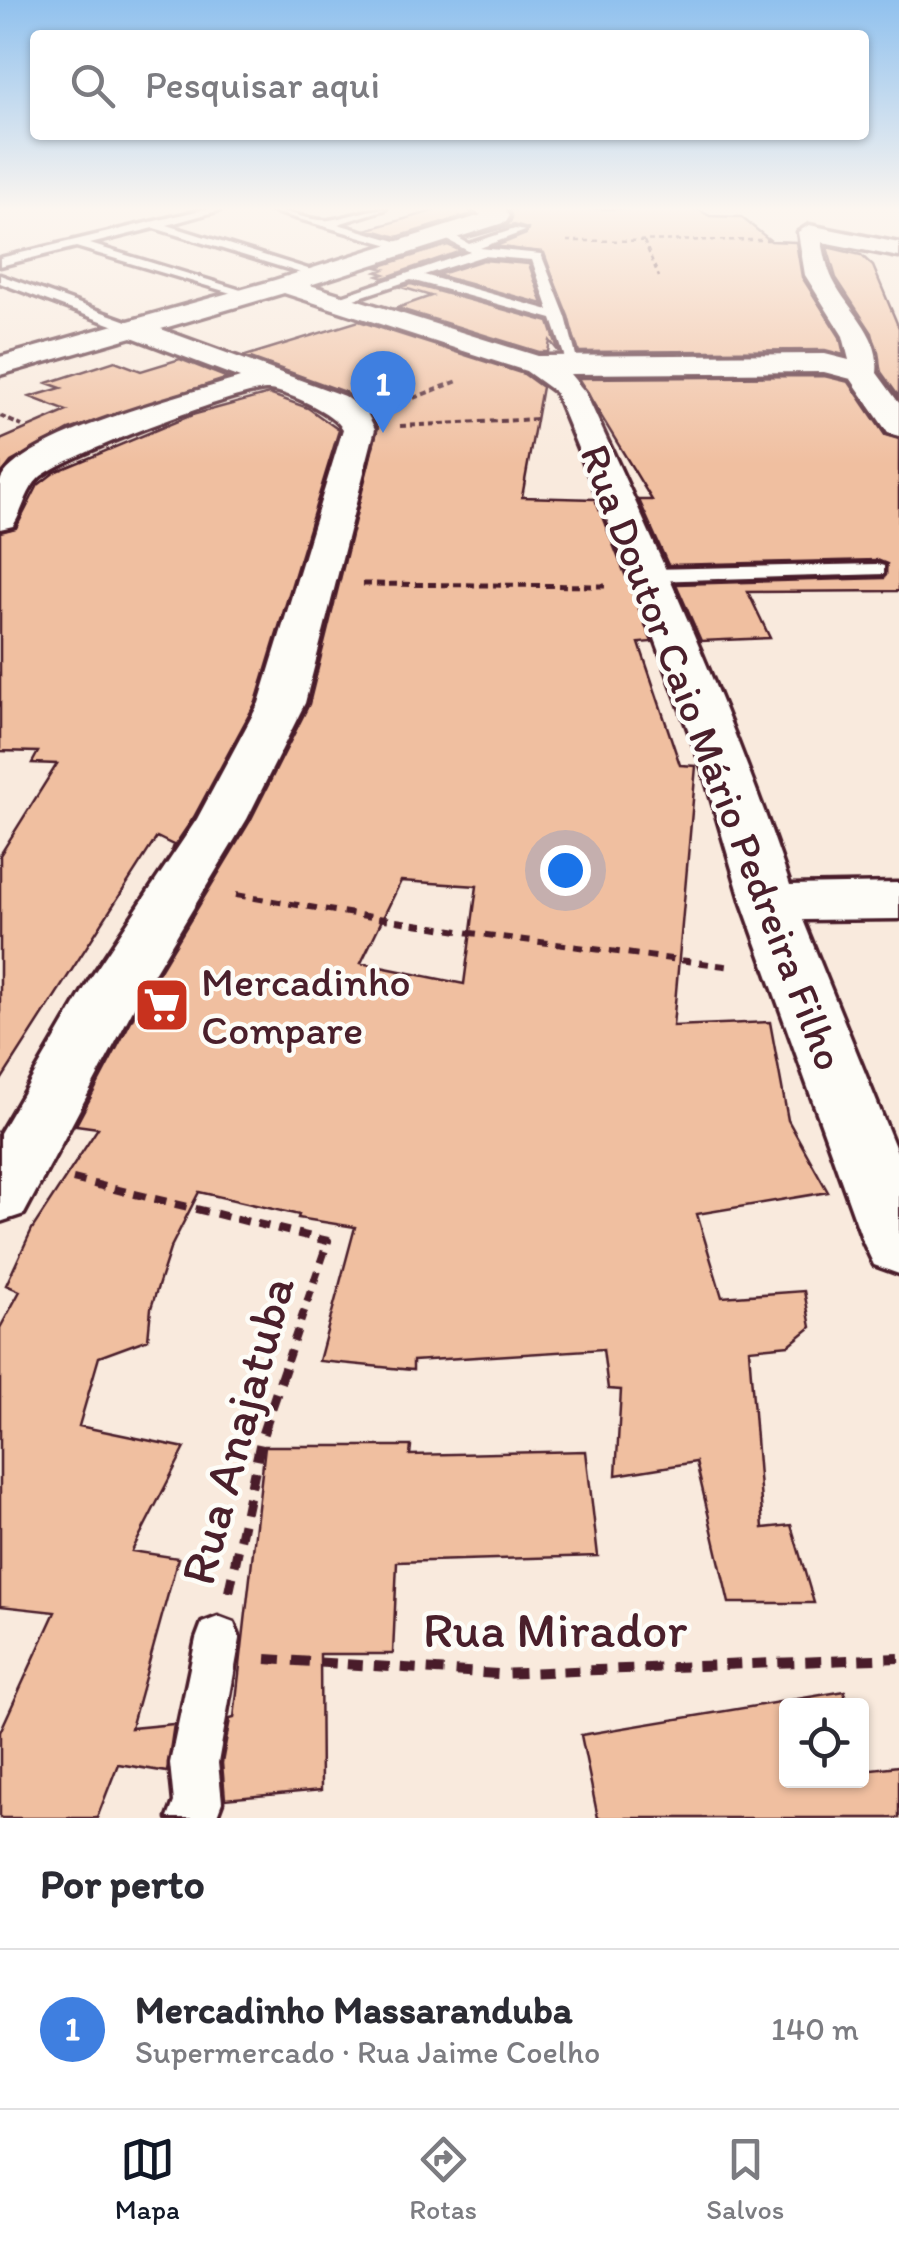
<!DOCTYPE html>
<html lang="pt">
<meta charset="utf-8">
<style>
:root{--surface:#fff;--page:#f2f2f3;--text:#2b2b33;--muted:#7c7c81;--line:#e1e1e2;--accent:#111827}
body{margin:0;font-family:Itim,sans-serif;background:var(--page);color:var(--text)}
.controls{position:absolute;right:30px;bottom:30px;display:grid;overflow:hidden;border-radius:10px;box-shadow:0 2px 8px #0004}
.controls button{width:90px;height:90px;display:grid;place-items:center;padding:0;border:0;border-bottom:2px solid var(--line);background:var(--surface);color:var(--text);font:50px sans-serif}
.you{position:absolute;left:565px;top:870px;width:35px;height:35px;margin:-25px;border:8px solid #fff;border-radius:50%;background:#1a73e8;box-shadow:0 0 0 15px #1a73e833}
.badge{display:grid;place-items:center;width:65px;height:65px;border-radius:50%;background:var(--accent);color:#fff;font-size:32px;font-weight:700}
.pin{position:absolute;translate:-50% -82px;filter:drop-shadow(0 2px 5px #0008)}
.pin::after{content:'';position:absolute;top:52px;width:35px;height:30px;background:inherit;clip-path:polygon(0 0,100% 0,50% 100%)}
.list{margin:0;padding:0;list-style:none}
h2{display:flex;justify-content:space-between;align-items:center;height:130px;margin:0;padding:0 40px;font-size:42px}
h2 small{font-size:32px;font-weight:400;color:var(--muted)}
.list li{display:grid;grid-template-columns:65px 1fr auto;gap:30px;align-items:center;box-sizing:border-box;height:160px;padding:0 40px;border-top:2px solid var(--line)}
.list b{display:block;font-size:38px;white-space:nowrap}
.list p{margin:0;font-size:32px;white-space:nowrap;color:var(--muted)}
.list em{font-size:32px;font-style:normal;color:var(--muted)}
.icon{flex:none;width:55px;height:55px;fill:none;stroke:currentColor;stroke-width:2;stroke-linecap:round;stroke-linejoin:round}
.map{position:relative;flex:none;width:899px;height:1818px;overflow:hidden}
.search{position:absolute;background:var(--surface);box-shadow:0 2px 8px #0004;left:30px;right:30px;top:30px;height:110px;display:flex;align-items:center;gap:25px;box-sizing:border-box;padding:0 35px;border-radius:10px;color:var(--muted);font-size:38px}
.sheet{height:290px;background:var(--surface)}
nav{display:flex;justify-content:space-around;align-items:center;box-sizing:border-box;height:140px;border-top:2px solid var(--line);background:var(--surface);font-size:28px;color:var(--muted)}
nav a{display:grid;justify-items:center;gap:5px}
nav .on{color:var(--accent)}
.map>svg:first-child{display:block}
.building{fill:#f0bfa0;stroke:#4a1f2b;stroke-width:2.5;fill-rule:evenodd}
.lines{fill:none;stroke-linecap:round;stroke-linejoin:round}
.service-casing{stroke:#4a1f2b;stroke-width:7}
.minor-casing{stroke:#4a1f2b;stroke-width:7}
.path-far5{stroke:#4a1f2b;stroke-width:2.5;stroke-dasharray:5 4;stroke-linecap:butt}
.path-far4{stroke:#4a1f2b;stroke-width:4;stroke-dasharray:6 4;stroke-linecap:butt}
.path-far3{stroke:#4a1f2b;stroke-width:5;stroke-dasharray:8 5;stroke-linecap:butt}
.path-far2{stroke:#4a1f2b;stroke-width:6;stroke-dasharray:10 8;stroke-linecap:butt}
.path-far1{stroke:#4a1f2b;stroke-width:8;stroke-dasharray:12 9;stroke-linecap:butt}
.path{stroke:#4a1f2b;stroke-width:10;stroke-dasharray:16 11;stroke-linecap:butt}
.service{fill:#fdfcf7;fill-rule:evenodd}
.minor{fill:#fdfcf7;fill-rule:evenodd}
.labels{text-anchor:middle;stroke-width:9;stroke-linejoin:round;paint-order:stroke}
.street-label{font-size:42px;fill:#4a1f2b;stroke:#fdfcf7}
.poi-label{font-size:42px;fill:#4a1f2b;stroke:#fdfcf7;text-anchor:start}
.near-street-label{font-size:50px;fill:#4a1f2b;stroke:#fdfcf7}
</style>
<div class="map">
<svg width="899" height="1818" viewBox="0 0 899 1818">
<rect width="100%" height="100%" fill="#f9eadd"/>
<filter id="ink" filterUnits="userSpaceOnUse"><feTurbulence type="fractalNoise" baseFrequency=".01" numOctaves="2"/><feDisplacementMap in="SourceGraphic" scale="20" xChannelSelector="R" yChannelSelector="G"/><feConvolveMatrix kernelMatrix="1 2 1 2 8 2 1 2 1" color-interpolation-filters="sRGB"/></filter>
<g filter="url(#ink)">
<!-- building -->
<path class="building" d="M440 209H468L472 214 397 237 369 229Z
M509 209H697L710 216 741 217 771 241 796 242 802 277 840 337 844 355 825 350 579 352 544 253 496 246 526 234 528 229 514 225 467 238 507 226 512 219Z
M448 245 461 251 384 278 378 276 384 274 377 272 384 269 377 267Z
M827 247 861 255 873 266 899 328V397L881 372 872 333 836 278Z
M483 260 529 264 543 304 437 275Z
M411 284 549 322 559 352 550 341 548 352H539L397 308 431 296 401 287Z
M359 321 524 374 542 387 522 497 595 499 652 642 639 643 680 765 696 766 673 1026 770 1022 788 1120 828 1192 697 1214 722 1297 804 1291 811 1327 789 1345 749 1349 763 1528 791 1525 814 1603H729L696 1462 616 1475 621 1390 608 1389 603 1349 413 1361V1370L319 1361 355 1227 298 1218 299 1215 199 1192 170 1249 151 1308 148 1339 99 1357 79 1426 185 1448 132 1551 178 1558 131 1728 174 1724 167 1772 118 1764 97 1818H0V1732L55 1612 0 1606V1328L20 1291 6 1285 32 1229 98 1128 76 1125 142 1000 250 821 309 704 378 427 369 410 345 392 245 356ZM401 881 477 886 464 984 361 963Z
M180 359 228 378 69 430 11 462 0 476V440L67 411 30 397 61 388 47 383 115 361 141 371Z
M824 376 849 382 885 435 899 439V591L748 592 770 638 701 641 676 584 884 578 887 564 877 560 668 565 639 500H652L578 378Z
M269 394 308 408 339 430 256 702 194 817 171 851 173 845 157 837 0 1082V855L57 764 32 763 38 752 0 751V532L16 528 38 485 55 472 192 415Z
M265 1446H411L410 1455 586 1451 598 1556 397 1562 393 1654H320L321 1790 225 1799 222 1763 230 1719 234 1718Z
M845 1691V1706H786V1780H862V1770L899 1766V1818H598L581 1735Z"/>
<g class="lines">
<!-- service casing -->
<g class="service-casing">
<path id="service" d="M205 209H224L167 225 324 274 314 277 154 228 90 244 251 293V299L76 247 0 266V258Z
M264 209C285 209 309 222 329 220 349 217 366 209 386 209L338 224 413 246 407 250Z
M515 229 525 231 480 248 541 254 566 317 579 367 567 364 552 319 411 280 339 304 327 301 470 252 442 237V233H450L469 244ZM483 256 532 260 549 310 424 275Z
M0 275 141 326 143 329 131 332 0 283Z
M877 564 884 566V574L651 581 641 575 651 569Z
M218 1617 234 1623 240 1639 218 1763 222 1802 216 1818H168L174 1802 170 1763 196 1639 202 1623Z"/>
</g>
<!-- minor casing -->
<g class="minor-casing">
<path id="minor" d="M472 209H505L509 217 506 222 310 285 538 356 825 354 849 360 843 336 805 275 798 232 809 225 899 243V257L822 242C825 255 827 268 833 280 849 312 881 334 877 373L899 403V436L888 433 851 379 824 372 570 374 585 392C660 554 733 715 790 885L899 883V919L803 920 899 1157V1274L874 1265 864 1244 742 903 703 770 649 622 555 392 526 371 284 293 161 329 344 396 367 413 375 429 305 703 247 819 139 998 24 1214 0 1222V1133L90 979 197 819 259 703 343 429C334 413 289 392 269 390 244 387 59 458 39 478 26 490 23 511 13 526L0 529C0 515 0 495 0 482 15 437 194 392 240 378L132 337 0 375V357L275 280 481 215Z"/>
</g>
<!-- path-far5 -->
<path class="path-far5" d="M567 241 769 240
M644 241 659 277"/>
<!-- path-far4 -->
<path class="path-far4" d="M395 405 458 381
M0 416 22 426
M400 426 538 419"/>
<!-- path-far3 -->
<path class="path-far3" d="M363 584 605 586"/>
<!-- path-far2 -->
<path class="path-far2" d="M236 895 471 933 733 967"/>
<!-- path-far1 -->
<path class="path-far1" d="M73 1179 328 1241 287 1361"/>
<!-- path -->
<path class="path" d="M229 1592 262 1436 288 1359
M266 1659 498 1674 899 1658"/>
<!-- service -->
<use href="#service" class="service"/>
<!-- minor -->
<use href="#minor" class="minor"/>
</g>
</g>
<!-- sky -->
<linearGradient id="sky" x2="0" y2="1"><stop stop-color="#90c1ee"/><stop offset="0.45" stop-color="#fcf6f0"/><stop offset="1" stop-color="#fcf6f0" stop-opacity="0"/></linearGradient>
<rect width="899" height="464" fill="url(#sky)"/>
<!-- icons -->
<defs>
<g id="supermarket-square" transform="scale(2.875)"><rect x="-9" y="-9" width="18" height="18" rx="4" fill="#c8321e" stroke="#fdfcf7"/><path d="M-6-5.5h2.5l.6 2H6L4.5 2H-2.5L-4.4-4H-6ZM-1.5 3.2a1.3 1.3 0 1 0 .1 0ZM3 3.2a1.3 1.3 0 1 0 .1 0Z" fill="#fff"/></g>
</defs>
<g fill-rule="evenodd">
<use href="#supermarket-square" x="162" y="1005"/>
</g>
<g class="labels">
<!-- street labels -->
<g class="street-label">
<text transform="translate(713 757) rotate(69)" y="15">Rua Doutor Caio Mário Pedreira Filho</text>
</g>
<!-- poi labels -->
<g class="poi-label">
<text x="201" y="996">Mercadinho<tspan x="201" dy="48">Compare</tspan></text>
</g>
<!-- near-street labels -->
<g class="near-street-label">
<text transform="translate(236 1430) rotate(-75)" y="18">Rua Anajatuba</text>
<text x="555" y="1647">Rua Mirador</text>
</g>
</g>
</svg>
<div class="controls">
<button><svg class="icon" aria-label="locate" viewBox="0 0 24 24"><circle cx="12" cy="12" r="6"/><path d="M12 2v4M12 18v4M2 12h4M18 12h4"/></svg></button>
</div>
<div class="you"></div>
<div class="pin badge" style="left:383px;top:433px;background:#3f7fe0">1</div>
<div class="search"><svg class="icon" aria-label="search" viewBox="0 0 24 24"><circle cx="10" cy="10" r="6"/><path d="M15 15l6 6"/></svg>Pesquisar aqui</div>
</div>
<section class="sheet">
<h2>Por perto<small></small></h2>
<ul class="list">
<li><span class="badge" style="background:#3f7fe0">1</span><div><b>Mercadinho Massaranduba</b><p>Supermercado · Rua Jaime Coelho</p></div><em>140 m</em></li>
</ul>
</section>
<nav>
<a class="on"><svg class="icon" aria-label="map" viewBox="0 0 24 24"><path d="M3 6l6-2 6 2 6-2v14l-6 2-6-2-6 2zM9 4v14M15 6v14"/></svg>Mapa</a>
<a><svg class="icon" aria-label="directions" viewBox="0 0 24 24"><path d="M12 3l9 9-9 9-9-9zM9 14v-3h6M13 9l2 2-2 2"/></svg>Rotas</a>
<a><svg class="icon" aria-label="saved" viewBox="0 0 24 24"><path d="M7 4h10v16l-5-4-5 4z"/></svg>Salvos</a>
</nav>
